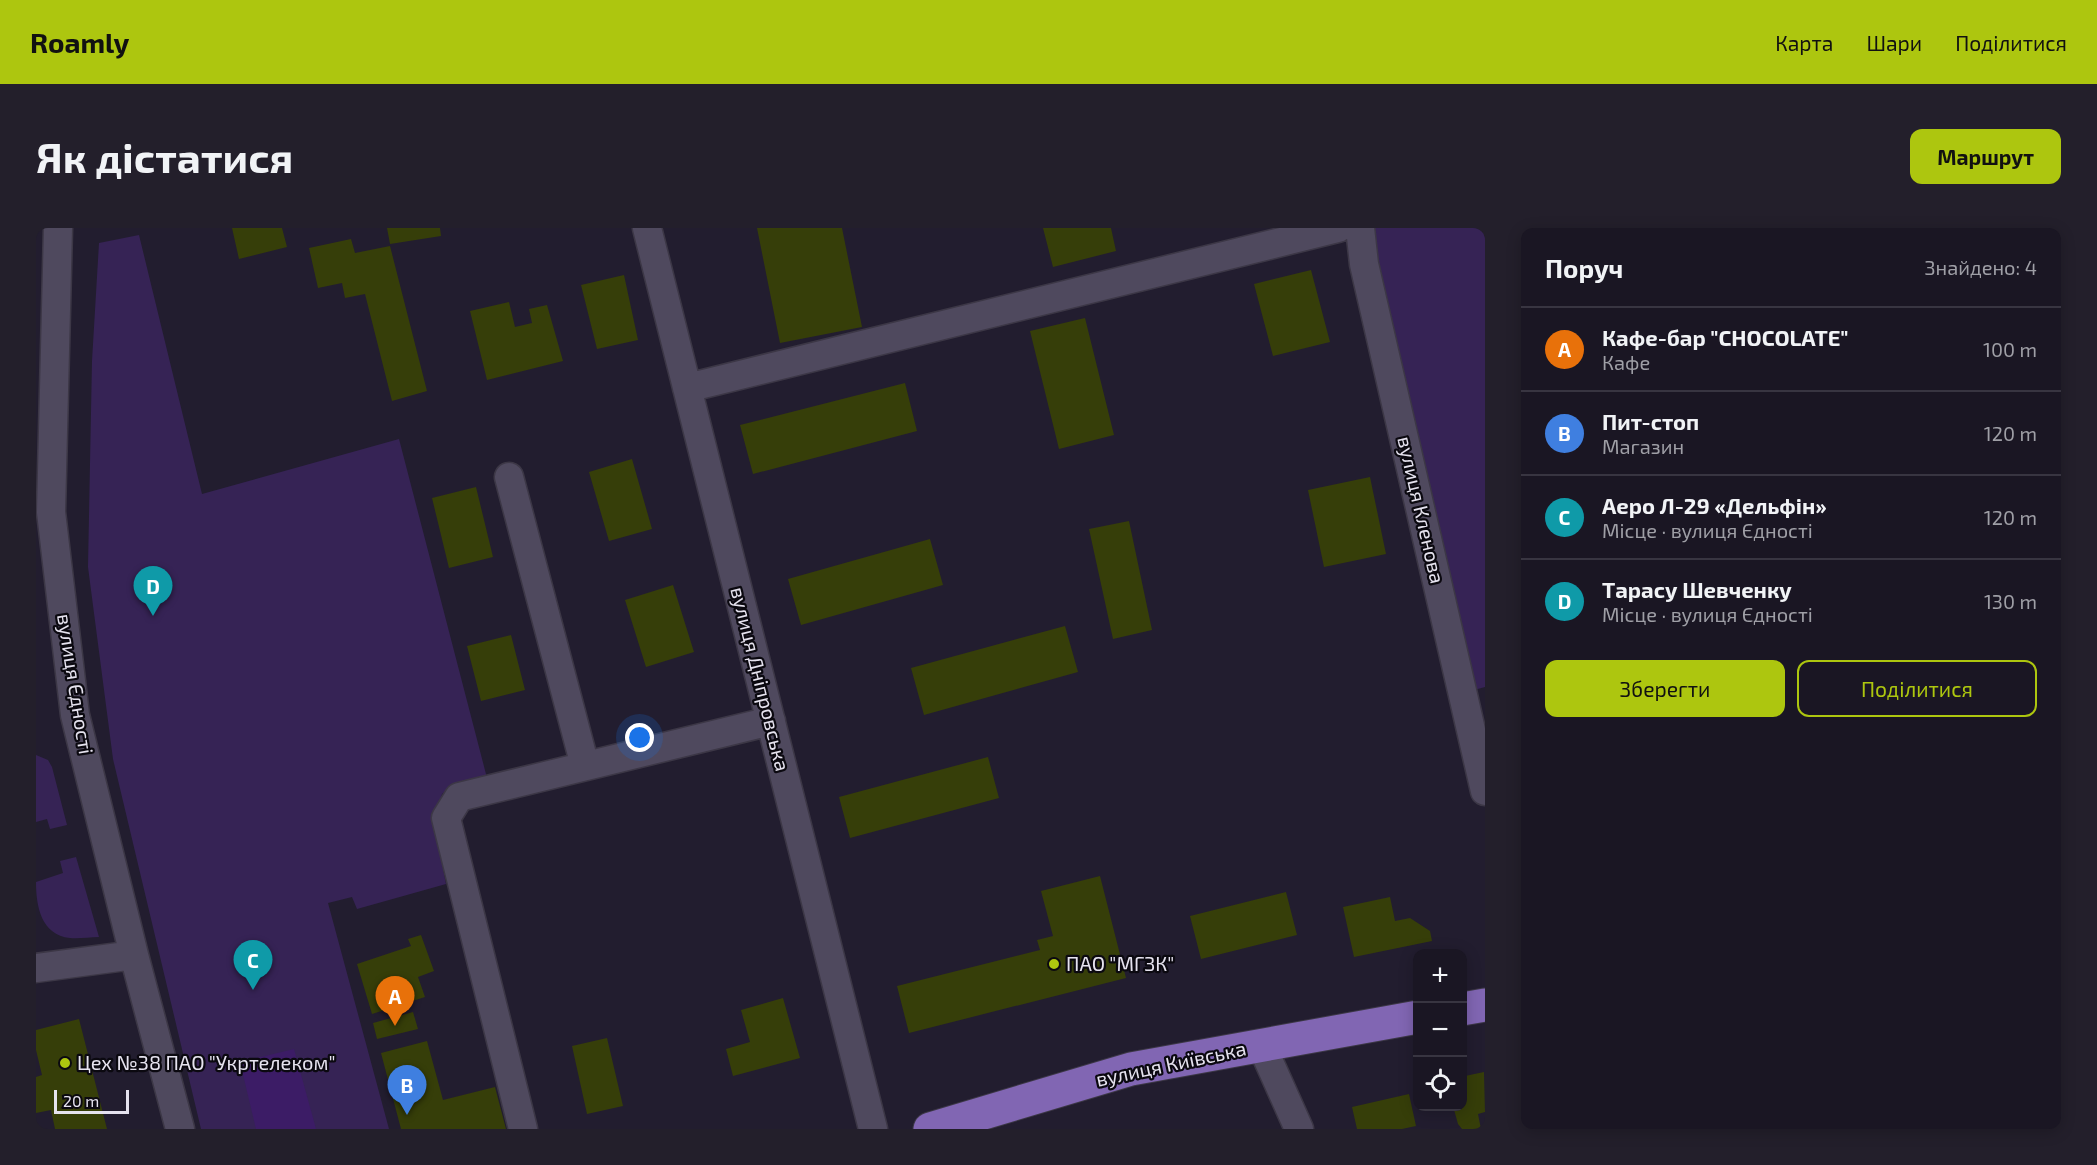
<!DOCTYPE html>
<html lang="uk">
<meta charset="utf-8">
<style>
:root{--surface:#1a1623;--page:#231f2b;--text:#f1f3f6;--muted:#9f9fa6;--line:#383541;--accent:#adc60f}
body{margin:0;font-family:"Exo 2",sans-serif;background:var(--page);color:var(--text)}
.controls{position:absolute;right:18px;bottom:18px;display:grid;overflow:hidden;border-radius:12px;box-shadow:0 3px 15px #0003}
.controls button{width:54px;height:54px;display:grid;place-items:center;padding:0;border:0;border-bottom:2px solid var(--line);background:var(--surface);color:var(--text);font:30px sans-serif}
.scale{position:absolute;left:18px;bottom:15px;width:75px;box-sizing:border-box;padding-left:6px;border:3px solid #e6e3ef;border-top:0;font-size:16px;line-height:21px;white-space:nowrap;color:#e6e3ef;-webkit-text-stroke:4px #0b0910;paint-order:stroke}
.you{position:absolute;left:604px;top:510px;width:21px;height:21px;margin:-15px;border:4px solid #fff;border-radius:50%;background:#1a73e8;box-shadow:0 0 0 9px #1a73e833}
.badge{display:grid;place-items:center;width:39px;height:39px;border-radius:50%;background:var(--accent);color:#fff;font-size:20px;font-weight:700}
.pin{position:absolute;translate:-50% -50px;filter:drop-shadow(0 2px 3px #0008)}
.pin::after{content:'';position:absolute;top:32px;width:21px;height:18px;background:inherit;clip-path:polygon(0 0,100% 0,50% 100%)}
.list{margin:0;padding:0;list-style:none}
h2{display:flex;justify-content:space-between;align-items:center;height:78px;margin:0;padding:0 24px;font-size:26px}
h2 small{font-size:20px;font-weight:400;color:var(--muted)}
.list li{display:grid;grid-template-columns:39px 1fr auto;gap:18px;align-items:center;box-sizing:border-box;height:84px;padding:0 24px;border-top:2px solid var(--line)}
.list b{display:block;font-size:22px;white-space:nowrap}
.list p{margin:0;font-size:20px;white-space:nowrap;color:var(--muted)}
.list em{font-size:20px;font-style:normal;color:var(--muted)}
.actions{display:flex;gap:12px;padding:18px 24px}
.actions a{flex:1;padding:14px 0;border:2px solid var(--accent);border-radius:12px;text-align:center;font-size:21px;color:var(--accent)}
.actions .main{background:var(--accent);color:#111}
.icon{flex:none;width:33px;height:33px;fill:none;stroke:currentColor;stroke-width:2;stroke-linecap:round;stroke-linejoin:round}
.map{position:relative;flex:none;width:1449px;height:901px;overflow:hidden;border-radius:12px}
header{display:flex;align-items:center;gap:36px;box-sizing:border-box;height:84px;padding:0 30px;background:var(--accent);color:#111}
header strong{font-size:28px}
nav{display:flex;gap:33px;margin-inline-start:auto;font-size:21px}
.intro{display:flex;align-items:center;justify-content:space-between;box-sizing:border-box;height:144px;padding:0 36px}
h1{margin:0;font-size:42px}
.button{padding:15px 27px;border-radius:12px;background:var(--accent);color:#111;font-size:21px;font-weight:700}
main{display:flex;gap:36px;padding:0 36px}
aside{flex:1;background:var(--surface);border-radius:12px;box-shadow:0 3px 15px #0003}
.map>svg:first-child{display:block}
.green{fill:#362355}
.water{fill:#3c1c66}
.building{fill:#363e09}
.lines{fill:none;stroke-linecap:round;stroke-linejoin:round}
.minor-casing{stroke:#3c3746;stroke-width:31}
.major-casing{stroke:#3c3746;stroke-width:35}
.minor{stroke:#4f495e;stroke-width:28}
.major{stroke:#8166b3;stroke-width:33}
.poi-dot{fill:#adc60f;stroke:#0b0910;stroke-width:2}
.labels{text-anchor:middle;stroke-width:4.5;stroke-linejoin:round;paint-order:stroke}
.street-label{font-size:20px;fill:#e6e3ef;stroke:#0b0910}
.poi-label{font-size:20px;fill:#e6e3ef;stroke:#0b0910;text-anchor:start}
</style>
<header>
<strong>Roamly</strong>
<nav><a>Карта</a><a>Шари</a><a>Поділитися</a></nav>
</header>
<div class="intro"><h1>Як дістатися</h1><a class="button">Маршрут</a></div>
<main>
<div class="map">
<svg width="1449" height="901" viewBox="0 0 1449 901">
<rect width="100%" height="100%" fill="#221d2f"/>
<!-- green -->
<path class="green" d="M1324 0H1449V459L1427 465Z
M103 7 166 266 363 211 451 550 414 559 406 566 398 595 410 656 321 681 316 669 292 675 353 901H165L77 531 52 339 56 133 63 15Z
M0 527 12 532 16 539 31 597 14 601 11 591 0 594Z
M40 629 63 709C53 709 43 711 34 710 5 707 0 678 0 654L27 645 24 633Z"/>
<!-- water -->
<path class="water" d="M258 821 280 901H220L204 834Z"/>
<!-- building -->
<path class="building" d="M196 0H246L251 19 203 31Z
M351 0H404L405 8 354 16Z
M721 0H806L826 99 744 115Z
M1007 0H1075L1080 23 1017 39Z
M315 11 319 25 354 18 391 163 356 173 329 66 309 70 306 55 282 60 273 20Z
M1275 42 1294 114 1237 128 1218 56Z
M588 47 602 112 561 121 545 57Z
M473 74 479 99 496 95 493 81 511 77 527 133 451 152 434 83Z
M1049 90 1078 207 1023 221 994 103Z
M869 155 881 203 717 246 704 197Z
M596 231 616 301 573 313 553 244Z
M1334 249 1350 326 1288 339 1272 262Z
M440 259 457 329 413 340 396 270Z
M1093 293 1116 402 1077 411 1053 301Z
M894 311 907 357 765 397 752 351Z
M637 357 658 424 610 439 589 372Z
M1029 398 1042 444 888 487 875 440Z
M475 407 489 462 445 473 431 418Z
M952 529 963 570 814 610 803 569Z
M1064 648 1090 750 873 805 861 758 1004 722 1001 712 1017 708 1005 663Z
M1250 664 1261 707 1165 731 1154 688Z
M1354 669 1359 693 1374 690 1394 703 1396 713 1318 729 1307 679Z
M385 707 398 743 382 749 389 769 336 786 321 736 375 718 372 711Z
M747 770 764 830 697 848 690 821 714 814 705 782Z
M377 784 382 801 341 811 337 795Z
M43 791 71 901H19L15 882 0 885V849L6 847 0 822V802Z
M571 810 587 878 551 886 536 818Z
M391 813 407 872 459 859 470 901H365L345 825Z
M1448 844 1449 884 1442 886 1445 901H1426L1422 896 1417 878H1426V855L1431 854 1429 848Z
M1373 866 1380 898 1366 901H1321L1316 879Z"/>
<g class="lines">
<!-- minor casing -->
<g class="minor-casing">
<path id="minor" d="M22 0 15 284 39 487 98 727 144 901
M611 0 837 901
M1324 0 1328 36 1449 563
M651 160 1302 0
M473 249 549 538
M0 740 98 727
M1225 816 1263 901
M487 901 410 590 423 569 735 493"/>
</g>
<!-- major casing -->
<g class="major-casing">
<path id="major" d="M1426 781 1449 777
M894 901 1095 841 1382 789"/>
</g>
<!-- minor -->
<use href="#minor" class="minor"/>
<!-- major -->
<use href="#major" class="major"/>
</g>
<!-- markers -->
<g class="poi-dot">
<circle cx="1018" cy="736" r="6"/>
<circle cx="29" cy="835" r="6"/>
</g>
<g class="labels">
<!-- street labels -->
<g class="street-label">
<text transform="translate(1385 282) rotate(77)" y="7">вулиця Кленова</text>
<text transform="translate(724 451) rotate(76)" y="7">вулиця Дніпровська</text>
<text transform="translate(39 456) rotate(81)" y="7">вулиця Єдності</text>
<text transform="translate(1135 836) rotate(-12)" y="7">вулиця Київська</text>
</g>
<!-- poi labels -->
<g class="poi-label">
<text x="1030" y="743">ПАО "МГЗК"</text>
<text x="41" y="842">Цех №38 ПАО "Укртелеком"</text>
</g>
</g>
</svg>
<div class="controls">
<button>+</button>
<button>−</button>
<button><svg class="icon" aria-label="locate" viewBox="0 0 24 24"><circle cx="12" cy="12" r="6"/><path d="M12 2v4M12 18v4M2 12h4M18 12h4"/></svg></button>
</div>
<div class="scale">20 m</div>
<div class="you"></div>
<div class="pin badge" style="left:359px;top:798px;background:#e8710a">A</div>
<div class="pin badge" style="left:371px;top:887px;background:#3f7fe0">B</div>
<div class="pin badge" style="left:217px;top:762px;background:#0f9aa8">C</div>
<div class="pin badge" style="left:117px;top:388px;background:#0f9aa8">D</div>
</div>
<aside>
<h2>Поруч<small>Знайдено: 4</small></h2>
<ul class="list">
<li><span class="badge" style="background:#e8710a">A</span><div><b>Кафе-бар &quot;CHOCOLATE&quot;</b><p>Кафе</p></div><em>100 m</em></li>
<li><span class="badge" style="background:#3f7fe0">B</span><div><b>Пит-стоп</b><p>Магазин</p></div><em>120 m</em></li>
<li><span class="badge" style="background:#0f9aa8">C</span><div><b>Аеро Л-29 «Дельфін»</b><p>Місце · вулиця Єдності</p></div><em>120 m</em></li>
<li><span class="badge" style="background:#0f9aa8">D</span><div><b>Тарасу Шевченку</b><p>Місце · вулиця Єдності</p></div><em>130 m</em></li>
</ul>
<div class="actions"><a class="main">Зберегти</a><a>Поділитися</a></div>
</aside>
</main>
